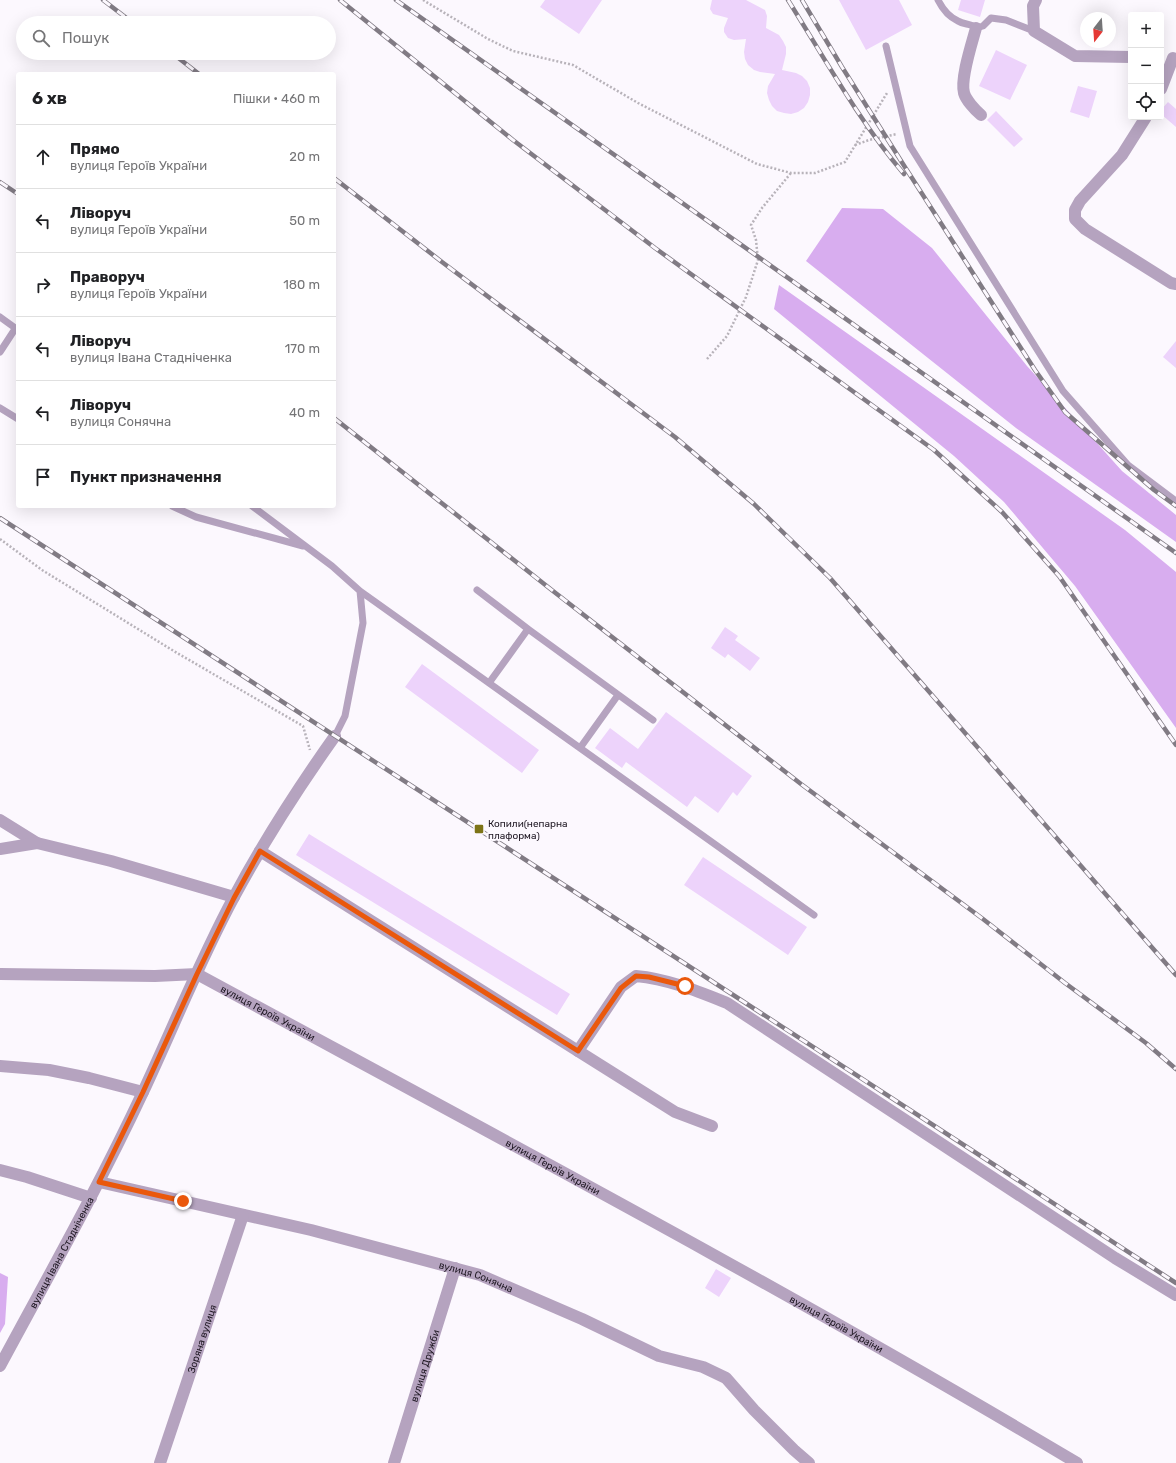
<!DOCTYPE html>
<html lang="uk">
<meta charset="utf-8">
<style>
:root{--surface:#fff;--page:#f2f2f2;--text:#202124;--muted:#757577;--line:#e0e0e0}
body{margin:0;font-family:Rubik,sans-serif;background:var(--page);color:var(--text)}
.controls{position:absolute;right:12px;top:12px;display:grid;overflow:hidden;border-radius:4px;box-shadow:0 4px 16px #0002}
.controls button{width:36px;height:36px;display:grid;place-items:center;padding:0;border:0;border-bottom:1px solid var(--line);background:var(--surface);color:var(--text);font:20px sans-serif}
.compass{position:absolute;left:1080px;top:12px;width:36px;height:36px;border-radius:50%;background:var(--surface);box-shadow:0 4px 16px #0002;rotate:197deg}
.stop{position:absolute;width:12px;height:12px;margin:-9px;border:3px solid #ea580c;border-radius:50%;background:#fff}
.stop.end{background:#ea580c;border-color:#fff;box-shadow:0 1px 4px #0008}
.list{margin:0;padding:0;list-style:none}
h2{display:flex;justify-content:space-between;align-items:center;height:52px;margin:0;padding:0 16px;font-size:17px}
h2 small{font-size:13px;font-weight:400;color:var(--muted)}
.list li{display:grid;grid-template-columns:26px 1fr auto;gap:12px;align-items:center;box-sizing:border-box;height:64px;padding:0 16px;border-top:1px solid var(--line)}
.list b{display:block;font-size:15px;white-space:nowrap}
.list p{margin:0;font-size:13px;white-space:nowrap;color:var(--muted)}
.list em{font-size:13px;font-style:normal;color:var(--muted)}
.icon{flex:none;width:22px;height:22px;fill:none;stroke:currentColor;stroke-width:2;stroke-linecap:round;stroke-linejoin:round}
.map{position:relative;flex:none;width:1176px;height:1463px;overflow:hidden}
.search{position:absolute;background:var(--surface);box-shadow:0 4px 16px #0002;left:16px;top:16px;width:320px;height:44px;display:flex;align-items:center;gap:10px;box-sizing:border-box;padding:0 14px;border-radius:22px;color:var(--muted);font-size:15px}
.panel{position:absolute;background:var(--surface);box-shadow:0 4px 16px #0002;left:16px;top:72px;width:320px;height:436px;border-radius:4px}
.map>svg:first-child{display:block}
.forest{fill:#d8adef}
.building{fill:#edd3fb}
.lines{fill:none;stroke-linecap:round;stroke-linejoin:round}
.path{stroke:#b8b3ba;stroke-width:2.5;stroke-dasharray:2 2;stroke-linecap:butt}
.lane{stroke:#b5a3bf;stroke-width:7}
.street{stroke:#b5a3bf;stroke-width:12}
.rail-casing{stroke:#817b84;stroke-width:4.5}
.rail{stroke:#fcf8fe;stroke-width:3;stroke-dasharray:9;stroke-linecap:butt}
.route{stroke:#ea580c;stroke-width:5}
.poi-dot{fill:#7d7417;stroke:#fcf8fe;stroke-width:1.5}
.labels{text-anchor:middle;stroke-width:4;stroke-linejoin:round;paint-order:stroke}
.poi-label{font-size:10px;fill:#1e1722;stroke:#fcf8fe;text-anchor:start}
.street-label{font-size:10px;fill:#1e1722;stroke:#fcf8fe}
</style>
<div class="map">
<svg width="1176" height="1463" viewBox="0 0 1176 1463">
<rect width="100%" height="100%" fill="#fcf8fe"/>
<!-- forest -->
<path class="forest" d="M842 208 883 209 932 248 1027 366 1087 432 1122 471 1176 515V542L1016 428 806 261Z
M779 285 1125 530 1176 572V728L1075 586 1004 502 954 456 774 309Z
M0 1273 8 1277 5 1324 0 1333Z"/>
<!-- building -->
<path class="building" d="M545 0H602L579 34 540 7Z
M712 0H746L765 10 767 16 766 28 779 35 783 41 786 47V54L782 70 796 73 802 76 807 81 810 88V95L808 102 804 108 798 112 791 114 784 113 777 111 772 106 769 100 767 93 768 86 775 74 760 72 754 70 748 65 745 59 744 52 746 39 734 40 728 38 724 32V28L728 18 713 14 710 9Z
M839 0H899L912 25 866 50Z
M961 0H985L980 17 958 10Z
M996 50 1027 65 1010 100 979 86Z
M1078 86 1097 91 1089 118 1070 112Z
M1168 102 1176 109V127L1161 114V110Z
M996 111 1023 139 1014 147 987 120Z
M1176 341V368L1163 357Z
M725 627 738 636 735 640 760 658 750 671 728 654 725 658 711 648Z
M422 664 539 750 522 773 405 687Z
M666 712 752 776 737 796 733 792 718 813 695 796 687 807 626 762 622 768 595 748 610 728 638 749Z
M309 834 570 994 557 1015 296 855Z
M703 857 807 927 788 955 684 885Z
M716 1269 731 1278 719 1297 705 1288Z"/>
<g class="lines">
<!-- path -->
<path class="path" d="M423 0 488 39 513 51 573 65 638 103 757 164 791 173H815L845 162 887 93
M855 145 869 140 897 134
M707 359 727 336 746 297 758 260 756 240 751 225 762 208 791 173
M0 539 42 570 177 653 303 726 310 750"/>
<!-- lane -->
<path class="lane" d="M938 0C942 8 949 17 958 21 964 25 971 23 976 28L983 26 991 18 1006 20 1034 31
M886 46 910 146 1063 391 1128 465 1176 501
M0 317 18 330
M0 352 15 329
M0 408 18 419
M172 506 196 517 303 546
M252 506 332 566 360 591 363 623 345 716 335 736
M477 590 528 629 489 683
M360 591 814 915
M528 629 653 720
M580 748 618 695"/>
<!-- street -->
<g class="street">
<path d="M1036 0 1033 6 1034 31 1075 56 1131 57"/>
<path d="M976 28C972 43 960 79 964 93 966 100 975 110 981 115"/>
<path d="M1161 89 1173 58"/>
<path d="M1146 117 1122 155 1080 201 1075 210V219L1085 229 1171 283 1176 284"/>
<path d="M0 820 37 843 111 861 234 897"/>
<path d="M0 849 37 843"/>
<path d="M260 851 675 1112 712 1126"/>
<path id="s1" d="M0 974 155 976 197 974C492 1134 789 1291 1077 1463"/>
<path d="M578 1051 621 987 636 976C668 979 697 991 727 1003L1115 1258 1176 1295"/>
<path d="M0 1066 49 1070 89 1078 143 1092"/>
<path d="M0 1170 27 1177 91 1198"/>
<path id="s2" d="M99 1182 311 1230 480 1275 582 1319 659 1356 703 1367 726 1378 754 1410 794 1450 809 1463"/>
<path id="s3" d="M0 1366C49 1275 99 1186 143 1092 173 1028 200 960 234 897 264 841 298 788 335 736"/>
<path id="s4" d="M160 1463 243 1215"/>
<path id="s5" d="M394 1463 455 1268"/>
</g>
<!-- rail casing -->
<g class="rail-casing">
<path id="rail" d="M103 0 133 23
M340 0 513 140 655 248 934 450 1002 512 1059 576 1176 745
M396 0 1176 553
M788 0C825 59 859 121 904 174
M802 0 842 67 903 164 1035 370 1065 412 1154 490 1176 506
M172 53 199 74
M334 178 442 262 675 437 754 504 830 578 1176 975
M0 182 18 194
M334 418 553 591 801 784 983 919 1065 983 1146 1043 1176 1069
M0 518 1176 1283"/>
</g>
<!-- rail -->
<use href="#rail" class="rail"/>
</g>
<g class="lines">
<!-- route -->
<path class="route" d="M183 1201 99 1182 143 1092 197 974 234 898 260 851 578 1051 621 988 636 976 649 977 685 986"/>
</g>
<!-- markers -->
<rect class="poi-dot" x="474" y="824" width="10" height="10" rx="2"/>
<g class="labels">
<!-- poi labels -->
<g class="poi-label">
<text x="488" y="827">Копили(непарна<tspan x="488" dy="12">плаформа)</tspan></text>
</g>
<!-- street labels -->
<g class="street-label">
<text dy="4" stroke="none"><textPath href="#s1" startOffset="278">вулиця Героїв України</textPath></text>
<text dy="4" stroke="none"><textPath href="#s1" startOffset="602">вулиця Героїв України</textPath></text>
<text dy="4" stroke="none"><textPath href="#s3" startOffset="129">вулиця Івана Стадніченка</textPath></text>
<text dy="4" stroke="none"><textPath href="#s2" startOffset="389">вулиця Сонячна</textPath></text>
<text dy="4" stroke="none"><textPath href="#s1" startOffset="926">вулиця Героїв України</textPath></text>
<text dy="4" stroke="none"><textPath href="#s4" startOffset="131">Зоряна вулиця</textPath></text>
<text dy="4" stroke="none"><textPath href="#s5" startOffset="102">вулиця Дружби</textPath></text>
</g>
</g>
</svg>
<div class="controls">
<button>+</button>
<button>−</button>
<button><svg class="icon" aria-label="locate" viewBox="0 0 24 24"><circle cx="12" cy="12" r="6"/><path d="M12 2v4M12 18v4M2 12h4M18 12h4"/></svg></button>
</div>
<svg class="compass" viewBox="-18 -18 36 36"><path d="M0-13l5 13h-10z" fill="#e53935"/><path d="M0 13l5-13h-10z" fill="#757577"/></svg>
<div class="stop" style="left:685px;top:986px"></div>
<div class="stop end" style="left:183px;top:1201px"></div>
<div class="search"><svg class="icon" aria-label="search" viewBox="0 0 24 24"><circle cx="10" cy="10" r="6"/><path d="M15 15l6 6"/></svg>Пошук</div>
<section class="panel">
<h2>6 хв<small>Пішки · 460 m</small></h2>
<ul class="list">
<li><svg class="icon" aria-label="ahead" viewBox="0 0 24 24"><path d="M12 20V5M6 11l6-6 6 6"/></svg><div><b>Прямо</b><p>вулиця Героїв України</p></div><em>20 m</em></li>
<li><svg class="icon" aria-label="left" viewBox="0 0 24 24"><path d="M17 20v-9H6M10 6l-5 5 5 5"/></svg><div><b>Ліворуч</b><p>вулиця Героїв України</p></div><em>50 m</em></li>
<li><svg class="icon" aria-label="right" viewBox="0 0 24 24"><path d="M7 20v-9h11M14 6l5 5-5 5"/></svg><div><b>Праворуч</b><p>вулиця Героїв України</p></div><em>180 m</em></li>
<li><svg class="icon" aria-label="left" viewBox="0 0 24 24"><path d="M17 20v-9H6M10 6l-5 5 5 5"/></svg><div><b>Ліворуч</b><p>вулиця Івана Стадніченка</p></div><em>170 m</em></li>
<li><svg class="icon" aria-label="left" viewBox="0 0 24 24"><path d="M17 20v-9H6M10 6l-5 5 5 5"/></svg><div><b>Ліворуч</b><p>вулиця Сонячна</p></div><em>40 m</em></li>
<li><svg class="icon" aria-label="arrive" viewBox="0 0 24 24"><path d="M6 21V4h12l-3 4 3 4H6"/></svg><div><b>Пункт призначення</b></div></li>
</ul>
</section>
</div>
